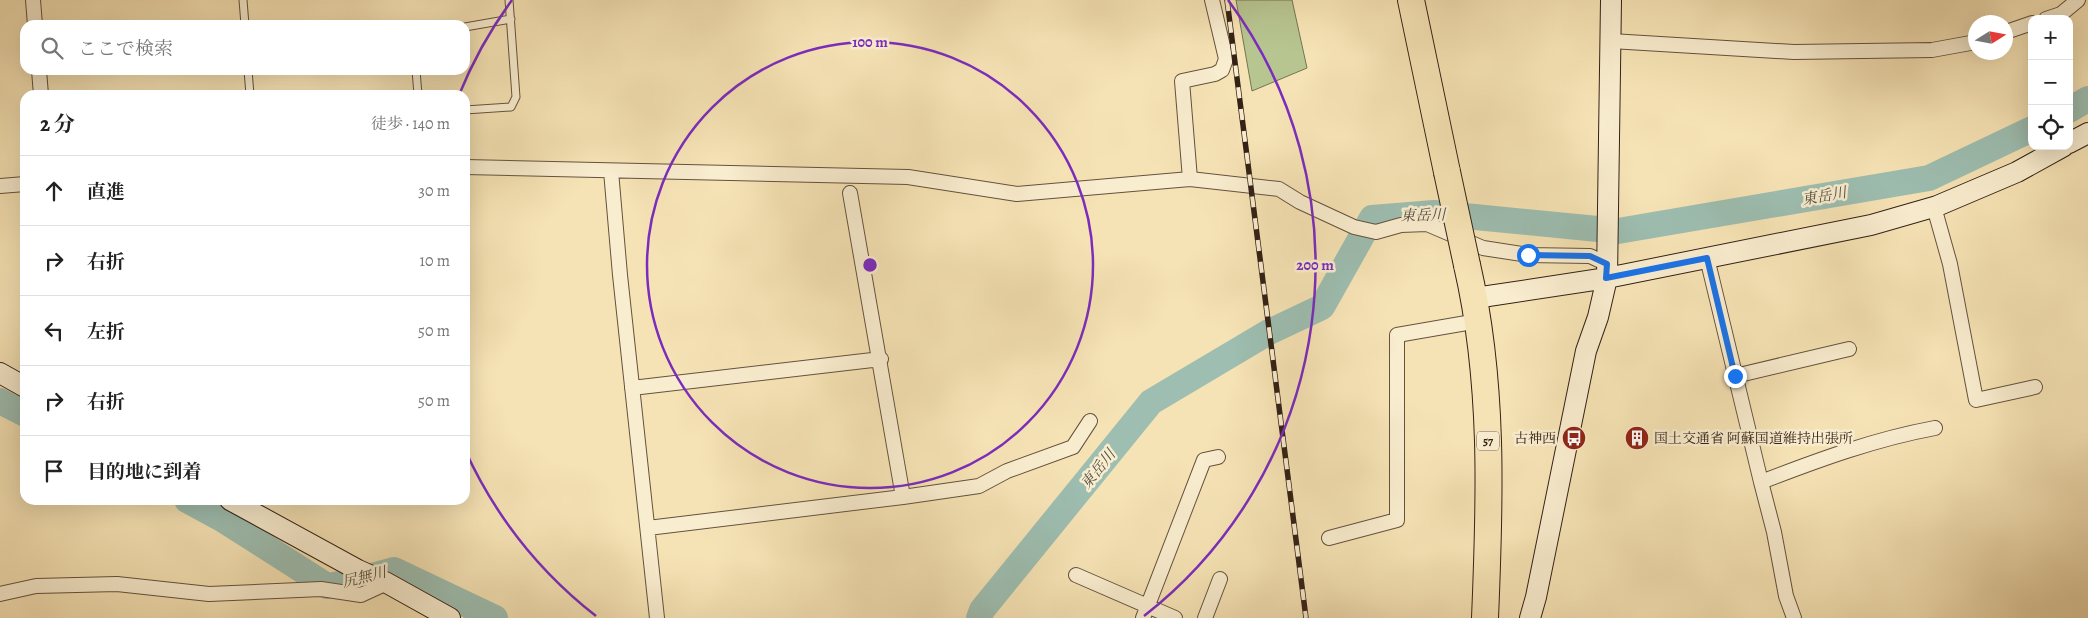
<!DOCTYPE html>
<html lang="ja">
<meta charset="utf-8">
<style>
:root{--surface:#fff;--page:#f6f6f6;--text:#222;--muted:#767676;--line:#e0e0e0}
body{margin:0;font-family:Alegreya,"Noto Serif JP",serif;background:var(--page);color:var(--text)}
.controls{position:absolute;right:15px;top:15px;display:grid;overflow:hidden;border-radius:10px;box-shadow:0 5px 20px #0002}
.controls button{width:45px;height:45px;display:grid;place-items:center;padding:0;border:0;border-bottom:1px solid var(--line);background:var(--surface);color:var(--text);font:25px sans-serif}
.compass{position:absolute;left:1968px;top:15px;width:45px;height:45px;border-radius:50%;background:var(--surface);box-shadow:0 5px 20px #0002;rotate:79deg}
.stop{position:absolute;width:15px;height:15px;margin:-11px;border:4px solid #1a73e8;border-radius:50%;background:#fff}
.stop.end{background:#1a73e8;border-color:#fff;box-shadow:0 1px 5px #0008}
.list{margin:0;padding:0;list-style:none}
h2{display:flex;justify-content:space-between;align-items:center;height:65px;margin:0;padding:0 20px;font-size:21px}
h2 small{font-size:16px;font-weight:400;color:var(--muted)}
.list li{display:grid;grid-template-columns:32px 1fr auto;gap:15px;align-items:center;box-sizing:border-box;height:70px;padding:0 20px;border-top:1px solid var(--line)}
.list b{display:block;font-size:19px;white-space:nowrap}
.list em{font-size:16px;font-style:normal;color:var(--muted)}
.icon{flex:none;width:28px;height:28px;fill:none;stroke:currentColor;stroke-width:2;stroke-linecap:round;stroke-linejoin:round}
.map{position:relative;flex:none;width:2088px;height:618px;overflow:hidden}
.search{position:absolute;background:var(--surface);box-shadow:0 5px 20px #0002;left:20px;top:20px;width:450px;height:55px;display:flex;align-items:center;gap:12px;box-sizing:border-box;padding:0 18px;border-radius:15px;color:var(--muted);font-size:19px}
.panel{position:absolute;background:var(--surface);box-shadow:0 5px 20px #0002;left:20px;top:90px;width:450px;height:415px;border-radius:15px}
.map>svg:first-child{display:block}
.green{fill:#b7c591;stroke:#767354}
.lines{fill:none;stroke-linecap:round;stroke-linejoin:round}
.river{stroke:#9dbeb1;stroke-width:26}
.lane-casing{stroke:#64523e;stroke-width:9}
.street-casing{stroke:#64523e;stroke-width:16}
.secondary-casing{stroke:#342116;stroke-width:22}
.highway-casing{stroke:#342116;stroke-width:28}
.lane{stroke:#f9edcf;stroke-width:7}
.street{stroke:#f9edcf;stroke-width:14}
.secondary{stroke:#f9edcf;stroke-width:20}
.highway{stroke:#f6e3b5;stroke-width:26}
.rail-casing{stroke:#342116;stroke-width:5.5}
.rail{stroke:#f9edcf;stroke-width:4;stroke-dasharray:11;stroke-linecap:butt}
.highway-bridge-casing{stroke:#342116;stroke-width:28;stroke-linecap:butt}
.highway-bridge{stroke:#f6e3b5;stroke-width:26}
.route{stroke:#1a73e8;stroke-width:6}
.ring{fill:none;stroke:#7b2cbf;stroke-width:2.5}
.labels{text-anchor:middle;stroke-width:5;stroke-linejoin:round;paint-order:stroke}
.shield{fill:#f9edcf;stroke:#6f5e4e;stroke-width:1}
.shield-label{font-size:12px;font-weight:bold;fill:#342116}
.poi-label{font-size:14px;fill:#342116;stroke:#f9edcf;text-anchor:end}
.water-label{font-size:15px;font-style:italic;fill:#545044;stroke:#f9edcf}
.centre{fill:#7b2cbf;stroke:#f9edcf;stroke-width:2.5}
.ring-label{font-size:15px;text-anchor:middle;font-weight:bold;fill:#7b2cbf;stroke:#f9edcf;stroke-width:5;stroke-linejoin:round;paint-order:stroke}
</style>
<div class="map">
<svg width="2088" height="618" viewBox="0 0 2088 618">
<rect width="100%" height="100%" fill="#f6e3b5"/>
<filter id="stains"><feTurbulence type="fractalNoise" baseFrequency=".004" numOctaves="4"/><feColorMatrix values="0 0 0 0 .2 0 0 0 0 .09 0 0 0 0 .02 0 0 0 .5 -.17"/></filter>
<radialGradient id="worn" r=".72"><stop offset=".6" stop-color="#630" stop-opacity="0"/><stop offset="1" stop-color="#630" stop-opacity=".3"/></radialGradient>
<!-- green -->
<path class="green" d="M1236 0H1292L1307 68 1252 91Z"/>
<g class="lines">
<!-- river -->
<path class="river" d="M2069 110 2088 99
M0 401 25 414
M187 500 222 519 327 586 346 583 394 570 495 618
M979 618 982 610 1151 402 1269 332 1322 307 1372 218 1434 213 1618 231 1929 178 2032 129"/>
<!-- lane casing -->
<g class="lane-casing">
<path id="lane" d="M243 0 245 25
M465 27 511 19
M248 70 250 95
M416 70 418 95
M465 110 511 107 516 97 509 0"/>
</g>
<!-- street casing -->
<g class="street-casing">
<path id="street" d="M33 0 35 25
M2046 19 2061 14 2078 0
M2006 32 2032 23
M1611 41 1794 52 1932 50 1976 42
M39 70 41 95
M465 167 908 177 1017 194 1190 179 1279 189 1300 202 1354 227 1376 232 1401 225 1427 224 1483 248 1528 255 1590 256 1607 264
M611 171 620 275 657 618
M1190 179 1182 81 1215 74 1222 70 1226 59 1212 0
M0 186 25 184
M850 193 903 497 979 486 1007 471 1073 447 1090 421
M1934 207 1950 264 1976 400 2035 387
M1707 258 1761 482C1818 460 1875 439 1935 428
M1735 376 1849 349
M632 388 881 359
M1761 482 1774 532 1786 596 1794 618
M648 528 903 497
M1329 538 1397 520V335L1478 321
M1076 575 1175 618
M0 594 36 586 117 584 209 594 321 589 361 595 387 583
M1143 618 1204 460 1218 457
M1205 618 1220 579"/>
</g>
<!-- secondary casing -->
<g class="secondary-casing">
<path id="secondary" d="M2069 143 2088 133
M1475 298 1607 278 1871 225 1937 206 2017 172 2064 146
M0 373 25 387
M230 500 358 570 387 583 450 618
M1530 618 1536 597 1586 351 1598 317 1607 278 1611 0"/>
</g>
<!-- highway casing -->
<g class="highway-casing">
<path id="highway" d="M1411 0 1447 172
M1467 265C1494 382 1490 500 1485 618"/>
</g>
<!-- lane -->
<use href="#lane" class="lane"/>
<!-- street -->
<use href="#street" class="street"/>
<!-- secondary -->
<use href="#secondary" class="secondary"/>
<!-- highway -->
<use href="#highway" class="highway"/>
<!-- rail casing -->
<g class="rail-casing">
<path id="rail" d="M1227 0 1306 618"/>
</g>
<!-- rail -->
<use href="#rail" class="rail"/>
<!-- highway-bridge casing -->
<g class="highway-bridge-casing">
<path id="highway-bridge" d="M1447 172 1467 265"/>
</g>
<!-- highway-bridge -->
<use href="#highway-bridge" class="highway-bridge"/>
</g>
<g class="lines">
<!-- route -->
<path class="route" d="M1528 255 1590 256 1607 264 1606 278 1707 258 1735 376"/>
</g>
<!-- distance rings -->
<g class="ring">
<circle cx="870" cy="265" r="223"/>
<path d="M596 616A445 445 0 0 1 465 450M459 95A445 445 0 0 1 512 0M1228 0A445 445 0 0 1 1144 616"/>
</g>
<!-- icons -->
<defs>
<g id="bus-disc" transform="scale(1.25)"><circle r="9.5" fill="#8f2418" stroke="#f9edcf"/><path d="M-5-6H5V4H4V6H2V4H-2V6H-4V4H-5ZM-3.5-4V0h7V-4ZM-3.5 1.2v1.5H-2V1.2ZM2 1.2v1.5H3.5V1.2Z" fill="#fff"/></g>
<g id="building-disc" transform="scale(1.25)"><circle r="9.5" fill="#8f2418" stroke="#f9edcf"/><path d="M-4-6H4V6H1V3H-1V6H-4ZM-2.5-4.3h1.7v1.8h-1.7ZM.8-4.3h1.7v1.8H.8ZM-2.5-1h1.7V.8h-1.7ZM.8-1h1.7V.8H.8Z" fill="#fff"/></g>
</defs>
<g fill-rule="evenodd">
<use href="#bus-disc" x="1574" y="438"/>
<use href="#building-disc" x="1637" y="438"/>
</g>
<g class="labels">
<!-- shield labels -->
<rect class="shield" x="1477" y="431.5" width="22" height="19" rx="4"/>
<g class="shield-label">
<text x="1488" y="445">57</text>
</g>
<!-- poi labels -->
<g class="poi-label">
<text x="1556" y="443">古神西</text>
<text x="1654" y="443" text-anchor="start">国土交通省 阿蘇国道維持出張所</text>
</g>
<!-- water labels -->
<g class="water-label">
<text transform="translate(1824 196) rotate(-10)" y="5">東岳川</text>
<text transform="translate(1423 215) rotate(-1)" y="5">東岳川</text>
<text transform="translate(1098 469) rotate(-51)" y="5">東岳川</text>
<text transform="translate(364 577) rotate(-14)" y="5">尻無川</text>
</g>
</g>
<circle cx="870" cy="265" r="8" class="centre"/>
<g class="ring-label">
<text x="870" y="47">100 m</text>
<text x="1315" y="270">200 m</text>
</g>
<rect width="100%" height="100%" filter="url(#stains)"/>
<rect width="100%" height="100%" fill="url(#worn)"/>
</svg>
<div class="controls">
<button>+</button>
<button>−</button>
<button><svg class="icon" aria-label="locate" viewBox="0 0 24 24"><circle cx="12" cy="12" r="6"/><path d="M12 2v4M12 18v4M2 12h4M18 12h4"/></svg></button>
</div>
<svg class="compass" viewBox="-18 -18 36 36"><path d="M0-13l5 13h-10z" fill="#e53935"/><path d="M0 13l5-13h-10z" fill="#767676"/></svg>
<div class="stop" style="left:1528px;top:255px"></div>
<div class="stop end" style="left:1735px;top:376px"></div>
<div class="search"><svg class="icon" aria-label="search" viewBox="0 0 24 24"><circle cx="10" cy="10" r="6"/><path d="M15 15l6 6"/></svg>ここで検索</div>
<section class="panel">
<h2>2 分<small>徒歩 · 140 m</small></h2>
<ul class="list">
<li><svg class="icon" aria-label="ahead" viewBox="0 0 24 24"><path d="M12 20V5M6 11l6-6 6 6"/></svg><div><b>直進</b></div><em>30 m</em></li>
<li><svg class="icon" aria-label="right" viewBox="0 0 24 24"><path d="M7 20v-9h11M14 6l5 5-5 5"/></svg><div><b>右折</b></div><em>10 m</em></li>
<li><svg class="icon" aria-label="left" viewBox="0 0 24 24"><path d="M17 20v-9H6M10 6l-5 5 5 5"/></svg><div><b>左折</b></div><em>50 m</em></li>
<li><svg class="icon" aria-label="right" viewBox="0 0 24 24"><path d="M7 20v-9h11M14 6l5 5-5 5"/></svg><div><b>右折</b></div><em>50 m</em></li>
<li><svg class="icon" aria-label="arrive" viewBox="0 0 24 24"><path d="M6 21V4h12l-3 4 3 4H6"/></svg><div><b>目的地に到着</b></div></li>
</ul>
</section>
</div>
